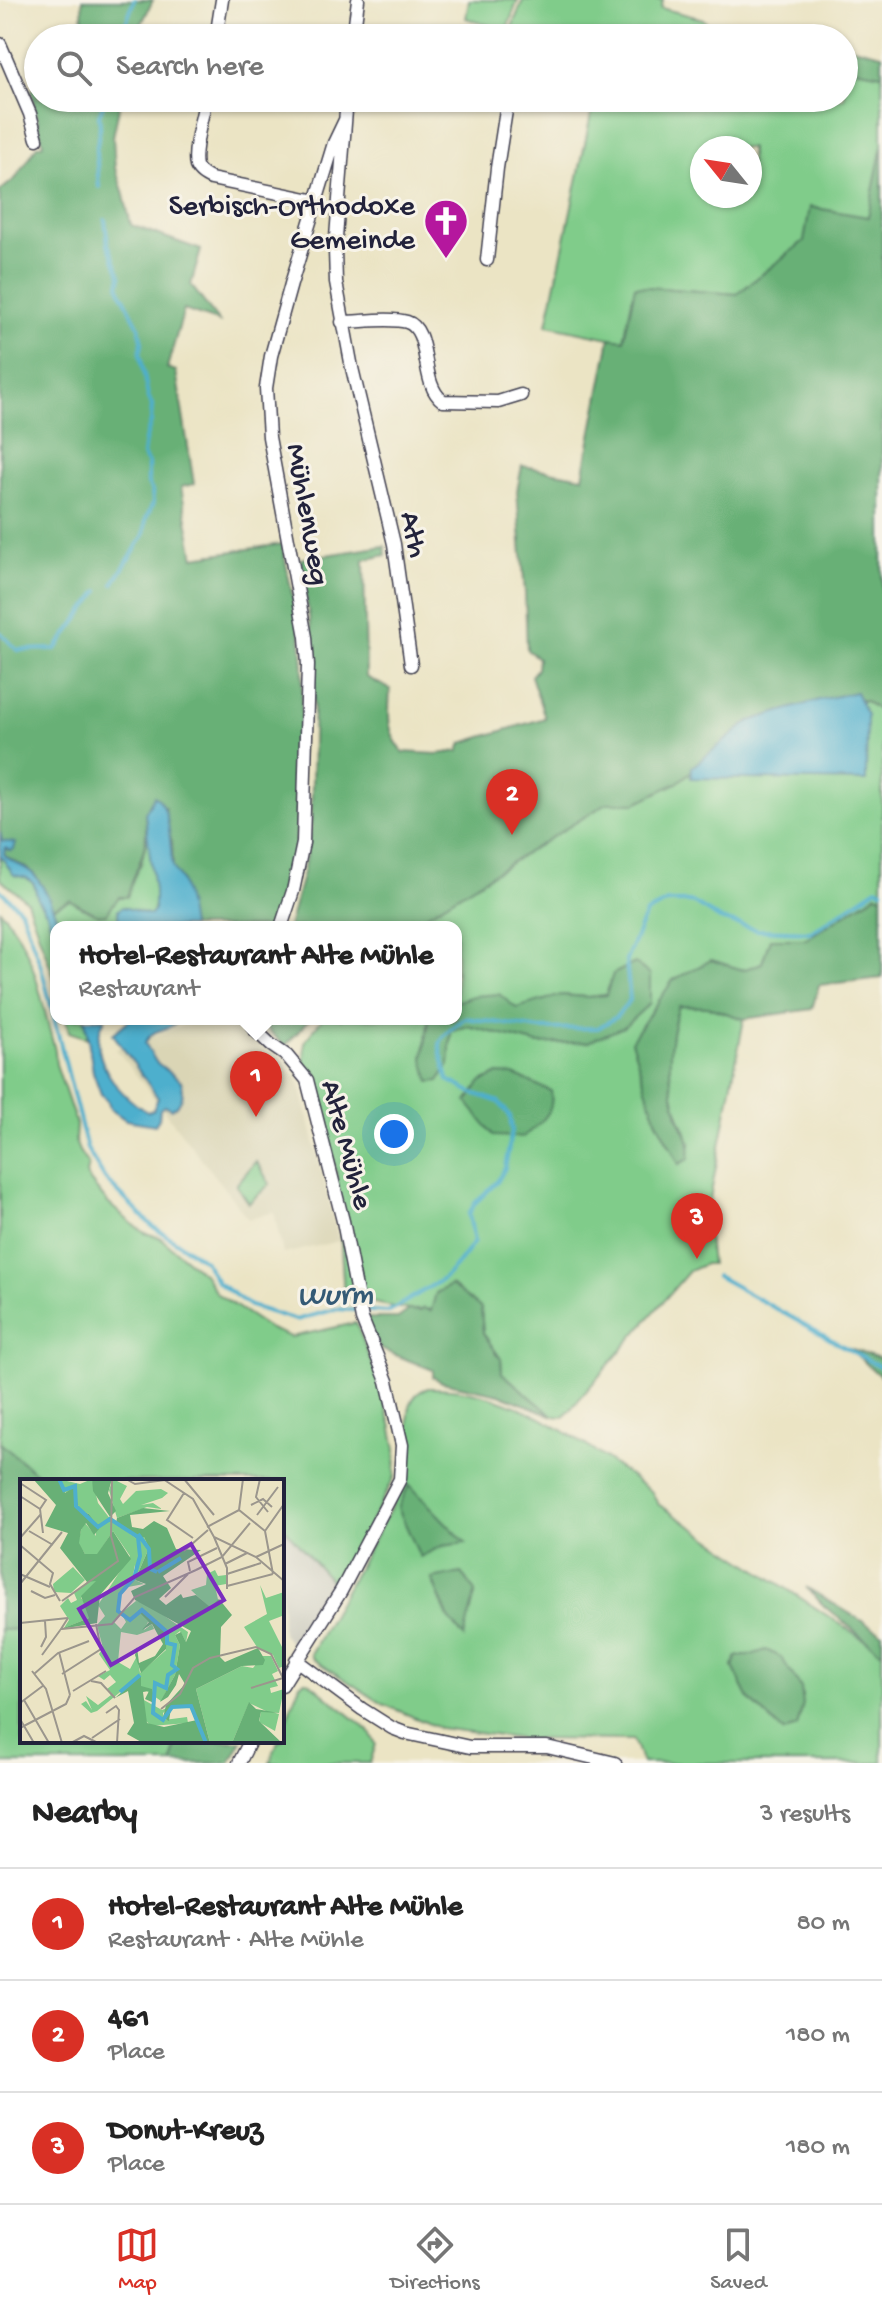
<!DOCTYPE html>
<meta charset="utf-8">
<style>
:root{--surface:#fff;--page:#f6f6f6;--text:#222;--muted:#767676;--line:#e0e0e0;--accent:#d93025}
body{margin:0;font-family:"Gochi Hand",sans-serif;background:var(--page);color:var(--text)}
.compass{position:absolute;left:690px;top:136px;width:72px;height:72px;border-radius:50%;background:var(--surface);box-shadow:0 2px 6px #0004;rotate:300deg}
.you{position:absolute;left:394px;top:1134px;width:28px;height:28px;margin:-20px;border:6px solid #fff;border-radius:50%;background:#1a73e8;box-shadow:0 0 0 12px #1a73e833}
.badge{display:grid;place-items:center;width:52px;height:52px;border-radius:50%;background:var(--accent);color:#fff;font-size:26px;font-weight:700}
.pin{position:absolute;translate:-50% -66px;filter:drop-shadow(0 2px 4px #0008)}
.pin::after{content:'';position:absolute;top:42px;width:28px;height:24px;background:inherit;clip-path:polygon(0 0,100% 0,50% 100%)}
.popup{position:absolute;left:50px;top:921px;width:412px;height:104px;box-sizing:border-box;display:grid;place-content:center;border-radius:16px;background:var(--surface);filter:drop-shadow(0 2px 6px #0005);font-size:26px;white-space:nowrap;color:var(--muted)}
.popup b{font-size:30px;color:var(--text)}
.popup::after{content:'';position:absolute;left:50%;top:100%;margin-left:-16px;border:16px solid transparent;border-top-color:var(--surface)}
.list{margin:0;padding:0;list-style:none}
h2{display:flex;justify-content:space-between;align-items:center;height:104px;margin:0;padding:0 32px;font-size:34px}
h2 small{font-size:26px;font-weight:400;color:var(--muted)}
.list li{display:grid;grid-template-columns:52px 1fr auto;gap:24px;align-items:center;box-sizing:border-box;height:112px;padding:0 32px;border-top:2px solid var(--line)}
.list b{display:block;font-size:30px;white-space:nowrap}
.list p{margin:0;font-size:26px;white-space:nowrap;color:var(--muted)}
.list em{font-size:26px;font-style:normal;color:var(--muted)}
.icon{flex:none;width:44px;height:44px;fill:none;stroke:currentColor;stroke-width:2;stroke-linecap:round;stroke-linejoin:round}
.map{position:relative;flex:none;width:882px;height:1763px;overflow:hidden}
.search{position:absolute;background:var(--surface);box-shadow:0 2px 6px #0004;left:24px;right:24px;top:24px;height:88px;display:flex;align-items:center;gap:20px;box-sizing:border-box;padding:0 28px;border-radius:44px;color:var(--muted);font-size:30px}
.sheet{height:440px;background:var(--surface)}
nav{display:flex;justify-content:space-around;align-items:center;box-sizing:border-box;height:112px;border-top:2px solid var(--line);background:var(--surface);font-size:22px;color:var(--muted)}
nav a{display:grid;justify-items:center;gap:4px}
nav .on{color:var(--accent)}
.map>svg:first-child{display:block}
.built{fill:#dad5b5}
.industrial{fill:#c5c5b8}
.green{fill:#80cc8a;stroke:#517762;stroke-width:2;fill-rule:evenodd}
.forest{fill:#68b076;stroke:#456958;stroke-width:2}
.water{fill:#4eafcd;stroke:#386884;stroke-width:2}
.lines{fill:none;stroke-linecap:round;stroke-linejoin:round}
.stream{stroke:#4eafcd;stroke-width:4}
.minor-casing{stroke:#403f50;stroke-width:15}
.minor{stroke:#fff;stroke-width:12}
.labels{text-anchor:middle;stroke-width:6;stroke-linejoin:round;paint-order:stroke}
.poi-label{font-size:30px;fill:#22223b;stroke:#f7f3e8;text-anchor:end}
.street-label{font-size:30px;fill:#22223b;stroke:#f7f3e8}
.water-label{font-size:32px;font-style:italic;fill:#345a75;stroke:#f7f3e8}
.inset-river{fill:none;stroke:#4eafcd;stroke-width:4}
.inset-road{fill:none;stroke:#9b968d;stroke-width:2}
.view{fill:#7b2cbf;fill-opacity:0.15;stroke:#7b2cbf;stroke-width:4}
.inset-edge{fill:none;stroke:#22223b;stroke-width:4}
</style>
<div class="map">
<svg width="882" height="1763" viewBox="0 0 882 1763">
<rect width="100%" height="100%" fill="#f7f3e8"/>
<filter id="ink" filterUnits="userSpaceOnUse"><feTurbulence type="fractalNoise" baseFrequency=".0125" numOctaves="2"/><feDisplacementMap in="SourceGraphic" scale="16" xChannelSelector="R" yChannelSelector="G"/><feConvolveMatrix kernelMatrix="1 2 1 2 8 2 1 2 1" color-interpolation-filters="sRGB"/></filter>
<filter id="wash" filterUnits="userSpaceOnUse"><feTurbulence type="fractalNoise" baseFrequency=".006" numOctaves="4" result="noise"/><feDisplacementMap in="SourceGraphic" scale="32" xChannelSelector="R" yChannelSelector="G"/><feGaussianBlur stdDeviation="1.8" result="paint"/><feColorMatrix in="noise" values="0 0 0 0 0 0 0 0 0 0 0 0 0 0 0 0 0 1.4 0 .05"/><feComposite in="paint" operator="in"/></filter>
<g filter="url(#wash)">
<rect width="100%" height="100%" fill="#ebe4c4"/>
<!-- built -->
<path class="built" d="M200 1019H235L268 1052 298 1078 339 1241 283 1254 274 1212 248 1219 116 1049Z"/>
<!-- industrial -->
<path class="industrial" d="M282 1525 336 1589 299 1642 291 1644 282 1634Z"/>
<!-- green -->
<path class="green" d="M469 0H518L506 31 466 18Z
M523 0H663L661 8 703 19 717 35 760 26 812 38H529L510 32Z
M844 67 882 74V146L868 218 804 241 737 294 635 286 624 341 547 325 592 110 539 98H844ZM702 148H750V196H702Z
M864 700 882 713V896L876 894 806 939H770L762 963 743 970 711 960 632 1041 656 1119 679 1164 691 1143C668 1097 662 1055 679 1006L708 1007 744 1019 706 1220 711 1264H705L689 1271 564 1417 553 1416 502 1373 501 1359 483 1333 481 1308 409 1310 344 1297 337 1177 315 1079 304 1061 305 1041 322 1019H429L423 1059 449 1065 451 1031 468 1026 538 1044 607 995 587 997 562 995 516 1009 473 996 456 1002V927H407L607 803H636L730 740 799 709Z
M148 834C150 856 160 896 151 915L123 907 124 922 131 927H61L52 908 70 900 82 907 106 914 119 896 127 897 133 878 141 864Z
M0 855 14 874 27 878 34 884 38 900 47 913 56 943V983L27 901 0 879Z
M0 910C36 948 41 1003 55 1050L56 1064 76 1124 75 1141 79 1151 88 1165 86 1173 87 1177 108 1203 130 1222 145 1233 159 1237 205 1275 216 1293 270 1329 291 1337 356 1323 377 1377 391 1424 396 1449 395 1476 337 1588 282 1525V1481H45L0 1443Z
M66 1019H85L88 1038 69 1032Z
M256 1161 270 1184 249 1203 236 1185Z
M428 1388C514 1386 586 1445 652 1492L658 1504 875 1647 882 1653V1763H642L633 1740 523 1739 439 1728 383 1704 313 1659 310 1654 406 1481C407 1470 410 1459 410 1449 411 1426 400 1397 428 1388ZM409 1485H410L464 1543 442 1546ZM461 1573 464 1636 448 1617 432 1580ZM737 1656H748L791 1673 801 1688 783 1732 749 1699 733 1667Z
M22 1629V1741H176L173 1763H0V1630Z
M304 1681H308L369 1731 376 1744 370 1763H270L278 1741H282V1731L300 1684Z"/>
<!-- forest -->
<path class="forest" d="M82 0H153L135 38H83Z
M844 45 882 54V74L844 67Z
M38 87V98H121L113 137 115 168 123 191 131 225 201 250 191 285 219 322 184 310 167 368 176 371 194 484 181 487 194 557 282 544 301 638 303 667 296 846 274 927H191L181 880 173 868 172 842 167 828 165 807 145 813C150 852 137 863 127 897H119L106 914 98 915 70 900 52 908C46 894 40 877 27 868 18 863 11 862 4 854L5 848 8 849 2 841 0 832V191L16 178 37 146 43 144 31 90Z
M882 146V713L864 700 799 709 730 740 677 783 636 803H607L407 927H288L303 872 311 827 315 654 300 559 385 546 386 555 364 560 366 677 390 689C389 715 385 730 403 752L438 754 459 751 462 743 545 718 531 676 537 669 538 658 527 650 525 593 517 491 522 466 583 477 610 338 624 340 635 286 737 294 804 241 810 207 868 217Z
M877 894 882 896V978L819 985 812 1009 744 1019 708 1007 679 1006C667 1041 667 1076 677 1112 682 1133 692 1134 689 1159L679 1164 656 1119 631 1041 673 980 711 960 743 970 762 963 770 939H806Z
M635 963 650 975V1003L624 1027 588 1042 538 1044 468 1026 451 1031 449 1065 439 1081 430 1082 423 1059 429 1019H456V1002L473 996 499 994 516 1008 562 995 587 997 606 995 613 974Z
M264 1019H310L285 1046 267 1029Z
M498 1074 514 1075 551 1091C555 1114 540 1123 523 1137L494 1136 467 1102 480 1083Z
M451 1285 481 1308 483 1333 501 1359 502 1373 553 1416 499 1394 442 1382 433 1377V1370L380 1349 365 1318H398L409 1310 421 1311 423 1308 431 1311 436 1293Z
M849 1348 882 1359V1378Z
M0 1443 45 1481H22V1629L0 1630Z
M409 1485 466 1543 442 1546 420 1557 398 1508Z
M461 1573 476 1591 464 1637 448 1617 432 1579Z
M806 1587 882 1633V1653L825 1607Z
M766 1650 781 1657 801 1688 803 1704 797 1727 784 1732 749 1699 733 1667 737 1656H748Z
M176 1741H242L230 1763H173Z"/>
<!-- water -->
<path class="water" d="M856 692 867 715 866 781 691 778 692 767 750 721 819 700Z
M154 796C172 804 169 848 173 866 175 872 180 877 182 883 186 897 189 912 191 927H131L118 918V910L123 907 150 915 154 910V891L145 813Z
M0 832 2 841 16 843 14 849 11 851 5 848 4 854C12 864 24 865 32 873 46 886 53 910 61 927H56V943L47 913 38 900 34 884 27 878 14 875 0 855Z
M85 1019H105C84 1054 118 1094 147 1112L153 1110 158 1098 113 1034 130 1019H175L176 1023C162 1034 156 1025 145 1043L156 1062 181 1081C185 1092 183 1102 172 1109L165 1106 160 1109 159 1119 155 1125 126 1120 110 1109 108 1102 101 1094 93 1072Z"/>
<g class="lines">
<!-- stream -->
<path class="stream" d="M121 38 134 0
M99 187 96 151 100 127 99 115 106 98
M105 220 108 244 121 276 119 284 121 292 139 327 142 343 140 354 148 396 152 405 151 422 145 440 143 455 148 464V484L152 491 153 503 146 519 144 535 113 584
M0 632 17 650 56 649 99 591
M0 890 21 910 41 966 87 1149 105 1179 152 1226 204 1260 217 1282 250 1306 296 1320 336 1309 388 1312 443 1279 458 1263 474 1242 469 1214 475 1203 497 1182 505 1168 512 1130 510 1116 499 1102 473 1093 448 1080C440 1042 429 1045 465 1018L540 1029 598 1028 616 1017 630 1000 626 960 646 913 667 902H692L720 919 757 930 811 932 877 888 882 890
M717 1276 882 1368"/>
</g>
</g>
<g filter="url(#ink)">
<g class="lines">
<!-- minor casing -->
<g class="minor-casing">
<path id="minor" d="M216 38 222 0
M353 38 358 0
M0 44 30 114 37 139
M206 98C203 114 192 151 196 166 199 173 205 176 211 179L317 201
M347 98 335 250 336 282 352 368 394 544 411 665
M487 260 497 168 507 104 506 98
M342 322C360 322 390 317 407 322 432 330 419 384 443 401L498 402 521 395
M281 927 293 891 303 843 308 665 306 637 269 437 266 388 271 356 291 284 334 143 345 120
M252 1019 253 1028 271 1045 287 1056 307 1080 343 1221 362 1319 387 1381 402 1445 400 1479 341 1591 282 1685
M296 1660 362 1709 392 1728 405 1733 470 1747H547L615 1763
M239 1763 250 1741"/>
</g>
<!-- minor -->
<use href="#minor" class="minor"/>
</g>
</g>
<!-- icons -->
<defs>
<g id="church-pin" transform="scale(2.3)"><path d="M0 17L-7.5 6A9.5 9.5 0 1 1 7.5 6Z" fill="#b5179e" stroke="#f7f3e8"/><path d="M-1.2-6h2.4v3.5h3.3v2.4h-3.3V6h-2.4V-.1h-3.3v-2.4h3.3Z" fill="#fff"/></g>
</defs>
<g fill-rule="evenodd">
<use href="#church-pin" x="446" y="221"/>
</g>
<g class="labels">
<!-- poi labels -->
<g class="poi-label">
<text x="415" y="214">Serbisch-Orthodoxe<tspan x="415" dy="34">Gemeinde</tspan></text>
</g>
<!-- street labels -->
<g class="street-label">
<text transform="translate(310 514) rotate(80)" y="10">Mühlenweg</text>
<text transform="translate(416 534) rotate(78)" y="10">Ath</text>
<text transform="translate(349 1144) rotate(75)" y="10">Alte Mühle</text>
</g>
<!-- water labels -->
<g class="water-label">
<text transform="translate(335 1292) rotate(-2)" y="11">Wurm</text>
</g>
</g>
<!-- overview -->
<g transform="translate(20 1479)">
<rect width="264" height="264" fill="#ebe4c4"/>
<path d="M38 0 60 5 72 0 78 24 91 41 117 60 118 55 124 58 129 69 115 101 124 105 108 108 115 99V86L112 101 99 116 100 136 94 143 101 150 106 143 101 134 116 122 124 123 168 153 166 163 160 152 155 156 160 166 155 196 141 222 121 208V196L77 232 71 234 61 225 66 222 72 231 66 217 78 226 91 216 87 210 96 203 90 196 84 201 78 197 90 191 79 175 83 169 77 146 85 137 78 126 110 77 93 52 77 76 65 75 58 64 61 51 65 44 76 57 75 48 69 35 59 31 55 9 44 14ZM128 143 136 145 141 151 146 171 120 194 117 177 110 190 98 183 100 162 101 153 117 156 134 150 132 145 124 151ZM93 0 107 7 100 20 103 25 116 12 141 10 148 14 142 19 121 26 133 24 142 30 127 28 97 39 89 11ZM53 88 65 101 51 114 34 113 33 105ZM195 91 198 97 206 96V105L195 107 199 125 189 128 171 111 186 106 187 95ZM73 98 77 102 61 119 69 127V139L44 149 49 141 40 127 48 119 51 124 57 121 54 114ZM240 106 246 119 264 113V143L262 137 249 142 264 172V187L259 189 253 176 237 168 224 148 247 135ZM243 177H251L258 192 252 195 258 207 250 209 251 214 264 210 259 234 252 233 259 235 255 252 239 243 241 233H248L229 224 212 264H190L176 210 222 187 233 189ZM122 220 142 231 150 228 143 234 144 241 167 238 168 244 131 247 122 238Z" fill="#80cc8a" fill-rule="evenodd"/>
<path d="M38 0 45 14 55 7 59 31 69 35 79 50 74 56 66 44 61 51 59 64 65 75H77L93 52 111 80 80 116 77 144 41 150 69 139 61 117 76 102 67 103 40 69 48 54 25 47 36 26 14 1ZM72 0H92L88 14 96 32 90 38 73 12ZM123 29 150 32 110 36 112 48 123 50 134 42 147 49 156 70 181 71 143 97 151 109 139 120 146 126 161 115 163 119 176 116 190 128 199 120 212 136 201 148 200 178 205 183 238 169 245 181 243 186 222 187 176 210 190 264H123L107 255 114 244 108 212 95 219 121 196V207L132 210 134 219V224L125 220 129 212 123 213 127 244 144 248 177 241 169 227 151 229 149 242 143 239 146 226 165 205 159 195 156 206 148 218 140 223 155 196 160 166 155 156 161 153 166 163 171 152 115 121 111 112 126 105 115 101 129 69 124 58 117 60 96 44 97 39ZM122 129 147 154 146 170 121 194 115 176 117 168 119 184 135 177 143 165 132 145 122 151 129 143 118 132ZM229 223 236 230 259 234 241 233 239 242 262 264H212Z" fill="#68b076"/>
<path class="inset-river" d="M39 0 44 11 55 7 56 27 78 48 90 40 118 58 120 77 114 99 100 115 98 132 110 141 122 131 147 153V164L155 166 152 186 157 190 148 196 146 209 135 204 133 234 143 241 152 228 171 227 186 264M118 55 129 70 130 90 137 93M138 93 161 79M100 213 120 196"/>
<path class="inset-road" d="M106 0 115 5 145 1M143 0 173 20 194 58 236 78 264 102M164 0 194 36M240 0 236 18 248 33M0 4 26 21 20 30M164 14 147 41 173 59M0 17 20 30 23 54M231 26 243 20 252 28M219 31 223 0M237 36 258 8M187 48 219 31 245 52M9 52 33 66M245 52 253 95M245 52 264 25M194 58 207 89V110M0 59 21 35M0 66 33 94 30 105 40 122M164 72 188 51M236 78 264 65M205 85 227 74M176 91 202 78 230 44M170 92 168 83 197 69M0 95 30 108M207 95 241 84M0 105 42 53M207 107 253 95M11 112 25 119 35 116M145 118 168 95M42 122 98 82 91 57 92 0M48 139 41 150 92 145 115 118 176 91M0 144 48 139M21 168 26 158 25 142M39 173 50 216M22 176 41 150M12 192 26 210 42 264M14 195 38 174 69 162M42 195 81 170 76 145M71 202 81 204 95 219M231 209 263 199M53 212 86 192M4 221 29 264M0 224 24 206M141 230 160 215 173 189 190 179 236 168 251 175 263 199M86 234 96 227 99 231 97 264M0 240 14 264M0 249 46 225 50 216M72 259 100 240M51 264 64 257 78 264M263 264 264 232"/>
<path class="view" d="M171 65 204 121 91 186 59 130Z"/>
<rect width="264" height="264" class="inset-edge"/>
</g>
</svg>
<svg class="compass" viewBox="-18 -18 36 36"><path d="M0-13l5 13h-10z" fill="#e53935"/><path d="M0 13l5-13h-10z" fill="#767676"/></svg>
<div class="you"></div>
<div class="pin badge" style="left:256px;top:1117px">1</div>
<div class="popup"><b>Hotel-Restaurant Alte Mühle</b>Restaurant</div>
<div class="pin badge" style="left:512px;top:835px">2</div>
<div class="pin badge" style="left:697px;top:1259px">3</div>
<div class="search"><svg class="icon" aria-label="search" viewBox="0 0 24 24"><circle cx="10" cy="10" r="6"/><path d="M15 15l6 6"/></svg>Search here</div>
</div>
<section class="sheet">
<h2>Nearby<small>3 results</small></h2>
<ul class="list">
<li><span class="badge">1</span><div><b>Hotel-Restaurant Alte Mühle</b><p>Restaurant · Alte Mühle</p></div><em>80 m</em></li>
<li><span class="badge">2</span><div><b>461</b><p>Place</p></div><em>180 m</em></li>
<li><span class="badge">3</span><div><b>Donut-Kreuz</b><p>Place</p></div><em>180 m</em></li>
</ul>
</section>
<nav>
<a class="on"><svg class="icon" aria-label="map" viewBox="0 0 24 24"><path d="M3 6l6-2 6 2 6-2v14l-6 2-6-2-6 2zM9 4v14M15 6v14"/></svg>Map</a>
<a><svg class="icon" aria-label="directions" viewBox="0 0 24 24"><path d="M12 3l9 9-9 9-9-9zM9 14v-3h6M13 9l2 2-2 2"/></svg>Directions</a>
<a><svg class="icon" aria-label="saved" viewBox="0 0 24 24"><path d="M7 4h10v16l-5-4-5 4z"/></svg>Saved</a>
</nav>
